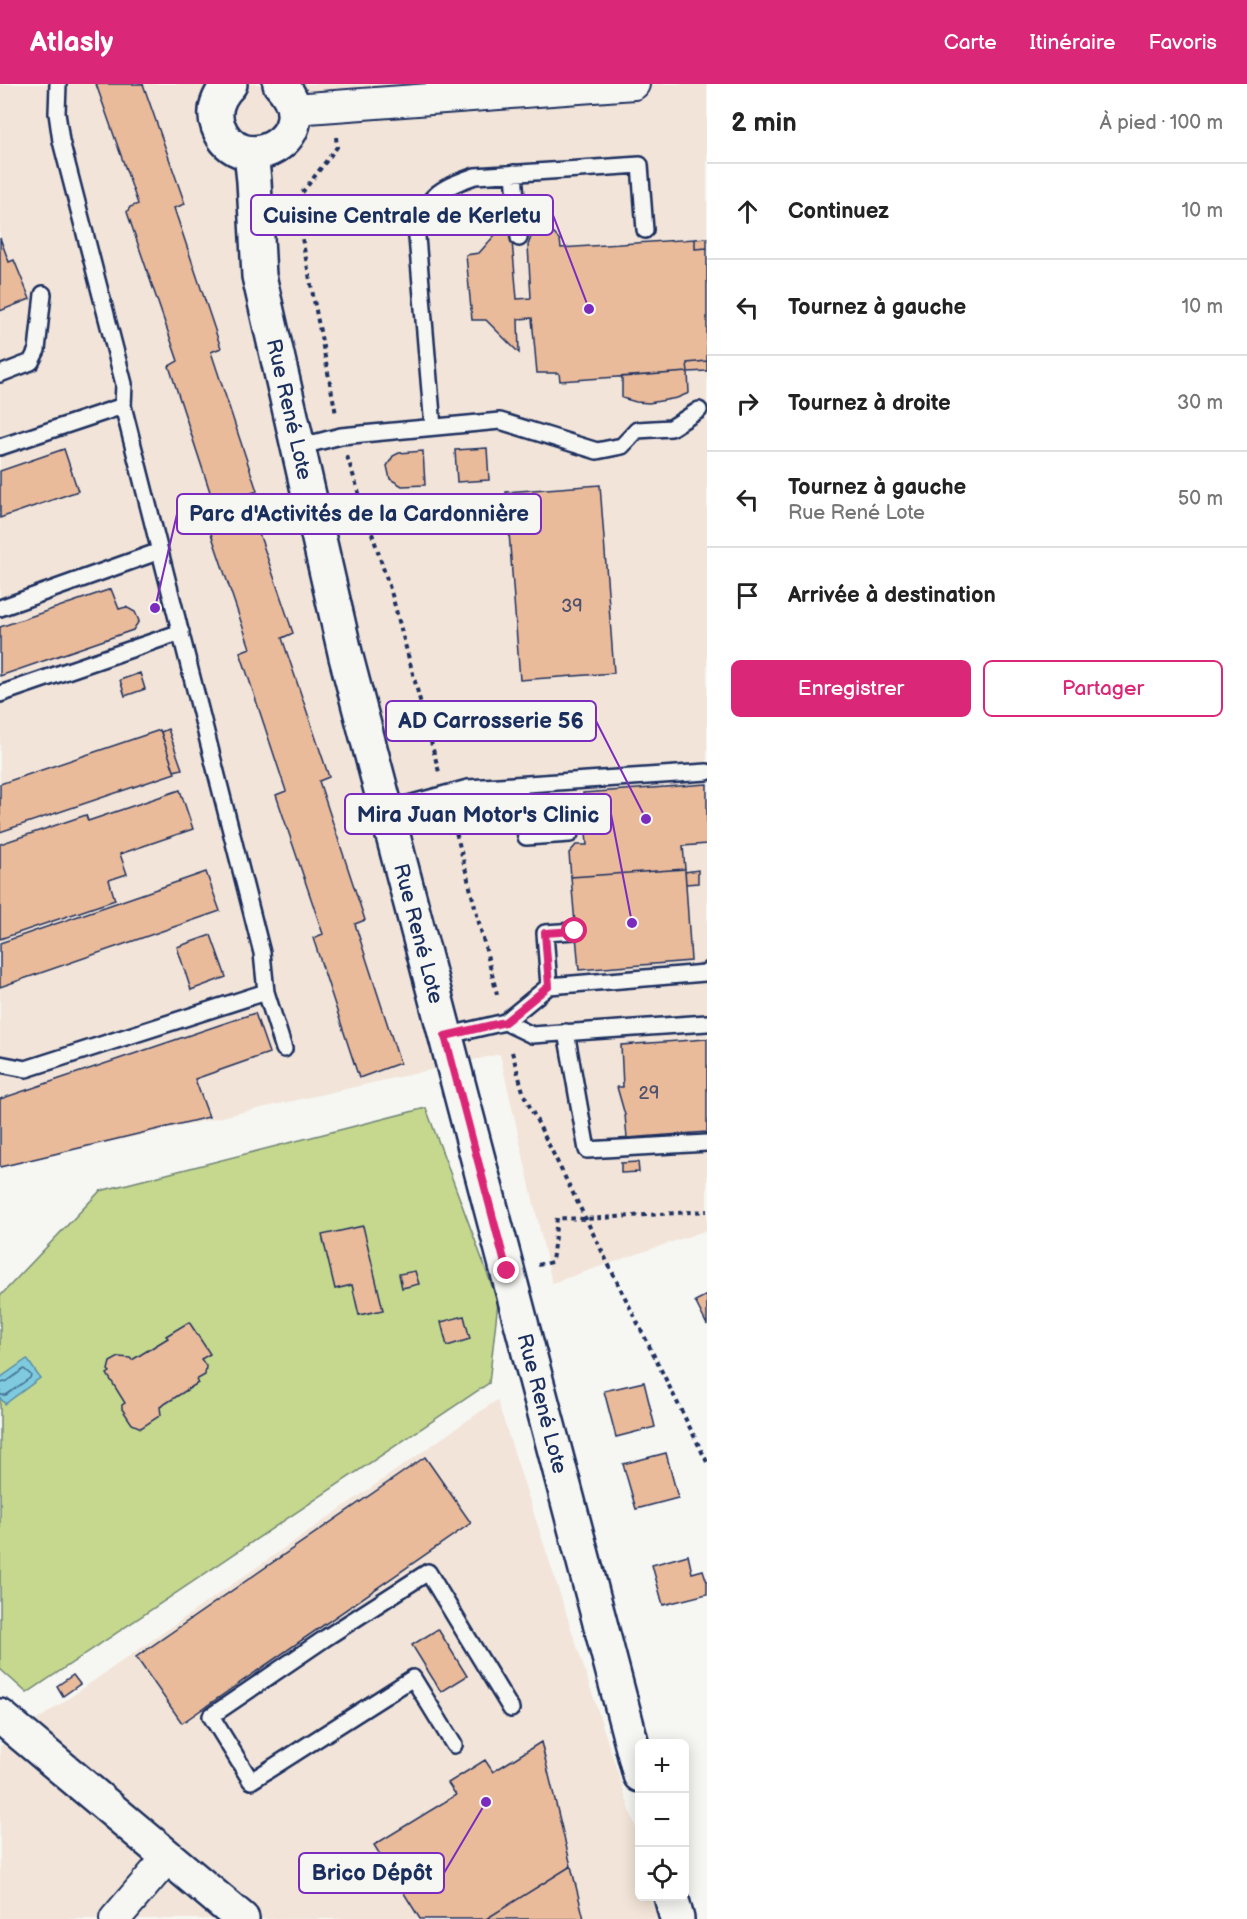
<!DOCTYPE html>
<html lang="fr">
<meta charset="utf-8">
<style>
:root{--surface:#fff;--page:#f6f6f6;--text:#222;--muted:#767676;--line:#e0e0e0;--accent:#db2777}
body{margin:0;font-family:"Balsamiq Sans",sans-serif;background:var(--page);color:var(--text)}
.controls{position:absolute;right:18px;bottom:18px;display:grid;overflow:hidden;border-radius:9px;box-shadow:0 3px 15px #0003}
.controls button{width:54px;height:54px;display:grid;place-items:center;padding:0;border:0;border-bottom:2px solid var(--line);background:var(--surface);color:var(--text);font:30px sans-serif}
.stop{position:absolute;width:18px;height:18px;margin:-14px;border:4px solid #db2777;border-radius:50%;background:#fff}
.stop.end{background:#db2777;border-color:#fff;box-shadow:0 2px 6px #0008}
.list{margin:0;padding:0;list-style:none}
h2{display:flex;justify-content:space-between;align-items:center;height:78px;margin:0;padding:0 24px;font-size:26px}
h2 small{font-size:20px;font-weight:400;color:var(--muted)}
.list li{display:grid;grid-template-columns:39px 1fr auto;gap:18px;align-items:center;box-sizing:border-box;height:96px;padding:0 24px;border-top:2px solid var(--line)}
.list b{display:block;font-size:22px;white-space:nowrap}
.list p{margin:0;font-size:20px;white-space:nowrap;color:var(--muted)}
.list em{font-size:20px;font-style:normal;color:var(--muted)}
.actions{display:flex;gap:12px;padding:18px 24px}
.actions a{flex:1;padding:14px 0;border:2px solid var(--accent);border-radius:9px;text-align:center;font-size:21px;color:var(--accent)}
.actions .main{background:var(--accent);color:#fff}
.icon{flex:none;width:33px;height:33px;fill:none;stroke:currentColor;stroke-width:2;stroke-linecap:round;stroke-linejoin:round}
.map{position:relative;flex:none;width:707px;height:1835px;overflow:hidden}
header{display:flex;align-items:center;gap:36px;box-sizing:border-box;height:84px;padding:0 30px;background:var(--accent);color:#fff}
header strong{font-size:28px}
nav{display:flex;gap:33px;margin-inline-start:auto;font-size:21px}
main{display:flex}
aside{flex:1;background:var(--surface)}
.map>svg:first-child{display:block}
.built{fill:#f2e4d8}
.green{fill:#c5d88d;stroke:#708476;stroke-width:1.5}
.water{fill:#7fcbdd;stroke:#578daa;stroke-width:1.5}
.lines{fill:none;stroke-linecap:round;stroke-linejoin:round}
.shore{stroke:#436d91;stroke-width:1.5}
.building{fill:#eabb9b;stroke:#1b2f5e;stroke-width:1.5}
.service-casing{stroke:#1b2f5e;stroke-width:20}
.minor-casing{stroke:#1b2f5e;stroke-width:34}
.secondary-casing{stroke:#1b2f5e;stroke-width:38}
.path{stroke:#1b2f5e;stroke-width:4;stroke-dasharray:4.5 4.5;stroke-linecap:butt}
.service{stroke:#f6f6f2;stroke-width:15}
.minor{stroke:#f6f6f2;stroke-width:30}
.secondary{stroke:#f6f6f2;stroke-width:33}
.route{stroke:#db2777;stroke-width:8}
.labels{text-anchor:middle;stroke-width:4.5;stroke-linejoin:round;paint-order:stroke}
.number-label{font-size:18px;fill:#4f526d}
.street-label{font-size:21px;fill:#1b2f5e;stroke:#f6f6f2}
.leader{fill:none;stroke:#7b2cbf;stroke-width:2}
.callout-dot{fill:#7b2cbf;stroke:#f6f6f2;stroke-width:2}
.callout{fill:#f6f6f2;stroke:#7b2cbf;stroke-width:2}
.callout-label{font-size:22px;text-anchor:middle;font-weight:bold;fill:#1b2f5e}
</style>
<header>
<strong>Atlasly</strong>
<nav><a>Carte</a><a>Itinéraire</a><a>Favoris</a></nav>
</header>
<main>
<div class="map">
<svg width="707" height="1835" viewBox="0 0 707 1835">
<rect width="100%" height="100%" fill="#f6f6f2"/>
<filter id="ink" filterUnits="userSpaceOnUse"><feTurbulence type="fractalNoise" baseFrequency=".0167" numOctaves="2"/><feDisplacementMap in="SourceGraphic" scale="12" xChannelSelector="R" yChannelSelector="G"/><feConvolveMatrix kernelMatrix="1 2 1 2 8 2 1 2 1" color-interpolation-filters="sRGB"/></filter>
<g filter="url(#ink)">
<!-- built -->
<path class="built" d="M0 0H707V1146L552 1199 500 970 0 1083Z
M497 1316 639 1754 640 1812 659 1813 666 1835H0V1662Z"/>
<!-- green -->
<path class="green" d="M426 1024 498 1218 489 1299 27 1609 0 1585V1212L100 1107Z"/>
<!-- water -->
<path class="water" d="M27 1275 40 1294 5 1320 0 1314V1294Z"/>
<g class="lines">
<!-- shore -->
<path class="shore" d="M0 1299 6 1298 24 1285 31 1291 30 1294 6 1311H0"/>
</g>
<!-- building -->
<path class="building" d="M96 0H143L185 120 174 124 221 264 211 268 257 407 246 411 293 549 282 554 329 693 319 697 365 836 355 840 400 979 359 994 313 854 323 850 276 711 286 707 240 568 250 564 203 426 214 420 169 282 178 277 127 128 130 123 138 120Z
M510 134 517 215 531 214 528 161 531 153 538 148 546 147 554 150 560 156 561 164 695 155V165L707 164V277L687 279 688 288 560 297 559 289H537L532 234 518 235 519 269 486 236H472L466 171 479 169Z
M0 154 9 178 14 176 30 215 0 227Z
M707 154V164L695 165V155Z
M707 277V287L688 288 687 279Z
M688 288 689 309 677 314 649 319 636 318 622 314V293Z
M487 364 489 396 457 398 455 366Z
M64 365 78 407 0 434V387Z
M423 367 425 401 402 402 390 395 387 382 393 372 399 369Z
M600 401 614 589 520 596 506 408Z
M111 505 119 525 126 523 135 528 139 537 133 546 0 592V543Z
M140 589 145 605 125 612 120 596Z
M168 645 182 685 174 687 161 648Z
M160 646 175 689 0 748V700Z
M707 700V760L683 762 685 785 571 793 569 769 576 761H587L583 709Z
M180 706 193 745 120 770 127 790 109 796 115 816 0 855V760L86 731 88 737Z
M685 785 691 877 579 886 571 793Z
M698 786V799L686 800 685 788Z
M206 788 220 827 0 903V859Z
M211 851 226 893 191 906 177 863Z
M255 929 269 969 195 995 209 1033 0 1083V1015Z
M707 955V1048L627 1054 625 1031 617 1003H623L621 961Z
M638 1078 639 1088 621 1089V1079Z
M363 1142 383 1226 359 1231 352 1201 335 1205 322 1151Z
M415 1187 419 1200 402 1204 399 1190Z
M707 1211V1241L695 1217Z
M464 1232 470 1255 447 1262 441 1238Z
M189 1238 210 1270 201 1275 206 1282 205 1291 196 1296 198 1299 160 1323 161 1331 141 1344 132 1340 122 1325V1321L125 1319 107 1290 110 1288 108 1286 110 1278 119 1273 130 1274 132 1276 168 1254 166 1252Z
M644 1298 655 1343 616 1353 604 1307Z
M666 1369 678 1414 636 1425 623 1380Z
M425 1373 471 1439 182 1639 136 1573Z
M688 1471 692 1489 703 1486 707 1498V1510L663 1521 652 1481Z
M438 1545 467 1592 441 1608 412 1561Z
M73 1591 80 1600 63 1612 57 1602Z
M541 1658 571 1782 486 1835H420L374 1761 456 1711 448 1699 485 1676 493 1688Z
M571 1782 584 1835H486Z"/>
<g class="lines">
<!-- service casing -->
<g class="service-casing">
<path id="service" d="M58 0 57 29 61 57 124 300 123 322 262 869 266 908 284 965
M514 89 519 154
M0 290 31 278 37 266 43 210
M433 343 417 153C423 113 438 105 475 92L640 81 645 146
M0 363 123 322
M298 363 341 352 500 337 597 367 622 362 637 346 671 344 699 326
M0 524 160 467
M0 610 181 548
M519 701 526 753 570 750
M386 726 468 704 707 688
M549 902 545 849 575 847
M505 938 532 951 707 939
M566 948 587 1066 707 1059
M445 952 505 938 549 902 705 889 707 887
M0 980 26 985 266 908
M454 1661 413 1594 251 1697 211 1632 327 1553 428 1488 511 1625"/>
</g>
<!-- minor casing -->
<g class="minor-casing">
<path id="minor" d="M294 25 634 0
M115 1835 168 1773"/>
</g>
<!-- secondary casing -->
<g class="secondary-casing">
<g id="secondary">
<path d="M230 0C219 11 212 26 218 42 240 101 328 51 280 0"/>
<path id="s1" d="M251 69 254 97 259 192 346 573 640 1691"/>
<path d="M0 1632 242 1835"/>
<path d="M671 1812 677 1835"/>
</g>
</g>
<!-- path -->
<path class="path" d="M336 53 337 63 295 118 336 330
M347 372 392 511 439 688
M452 732 498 914
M512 968 524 1011 707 1378
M538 1181 552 1178 557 1134 586 1135 707 1127"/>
<!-- service -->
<use href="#service" class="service"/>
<!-- minor -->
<use href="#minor" class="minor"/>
<!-- secondary -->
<use href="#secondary" class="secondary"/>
</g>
</g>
<g class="lines" filter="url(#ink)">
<!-- route -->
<path class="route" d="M507 1187 445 952 505 938 549 902 545 849 575 847"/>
</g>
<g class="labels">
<!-- number labels -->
<g class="number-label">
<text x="572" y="528">39</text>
<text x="649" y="1015">29</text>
</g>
<!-- street labels -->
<g class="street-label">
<text dy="7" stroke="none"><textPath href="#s1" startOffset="260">Rue René Lote</textPath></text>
<text dy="7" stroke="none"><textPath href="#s1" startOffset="800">Rue René Lote</textPath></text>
<text dy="7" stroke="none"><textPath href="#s1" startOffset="1286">Rue René Lote</textPath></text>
</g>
</g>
<!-- callouts -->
<path class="leader" d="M589 225L553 131M155 524L177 430M646 735L596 637M632 839L611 730M486 1718L444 1789"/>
<g class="callout-dot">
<circle cx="589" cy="225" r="6"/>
<circle cx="155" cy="524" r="6"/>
<circle cx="646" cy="735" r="6"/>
<circle cx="632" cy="839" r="6"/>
<circle cx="486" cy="1718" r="6"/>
</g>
<g class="callout">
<rect x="251" y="111" width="302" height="40" rx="6"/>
<rect x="177" y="410" width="364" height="40" rx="6"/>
<rect x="386" y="617" width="210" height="40" rx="6"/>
<rect x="345" y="710" width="266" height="40" rx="6"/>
<rect x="299" y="1769" width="145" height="40" rx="6"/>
</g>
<g class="callout-label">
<text x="402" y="139">Cuisine Centrale de Kerletu</text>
<text x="359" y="437">Parc d'Activités de la Cardonnière</text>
<text x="491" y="644">AD Carrosserie 56</text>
<text x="478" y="738">Mira Juan Motor's Clinic</text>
<text x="372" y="1796">Brico Dépôt</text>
</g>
</svg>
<div class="controls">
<button>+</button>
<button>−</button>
<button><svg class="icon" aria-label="locate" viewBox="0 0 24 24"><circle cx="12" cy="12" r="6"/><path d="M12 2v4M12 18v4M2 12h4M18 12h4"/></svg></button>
</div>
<div class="stop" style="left:575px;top:847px"></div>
<div class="stop end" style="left:507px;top:1187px"></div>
</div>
<aside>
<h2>2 min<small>À pied · 100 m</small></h2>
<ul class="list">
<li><svg class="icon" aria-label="ahead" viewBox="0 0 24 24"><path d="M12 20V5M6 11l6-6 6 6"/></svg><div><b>Continuez</b></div><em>10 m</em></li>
<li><svg class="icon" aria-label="left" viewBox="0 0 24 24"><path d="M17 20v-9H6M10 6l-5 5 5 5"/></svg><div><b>Tournez à gauche</b></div><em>10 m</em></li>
<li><svg class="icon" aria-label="right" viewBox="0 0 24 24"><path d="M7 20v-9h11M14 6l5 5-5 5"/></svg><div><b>Tournez à droite</b></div><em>30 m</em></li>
<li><svg class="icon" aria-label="left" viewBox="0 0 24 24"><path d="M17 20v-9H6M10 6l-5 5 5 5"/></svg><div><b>Tournez à gauche</b><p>Rue René Lote</p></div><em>50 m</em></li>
<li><svg class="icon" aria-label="arrive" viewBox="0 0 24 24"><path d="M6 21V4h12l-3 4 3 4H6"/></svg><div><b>Arrivée à destination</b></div></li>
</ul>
<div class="actions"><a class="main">Enregistrer</a><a>Partager</a></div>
</aside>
</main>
